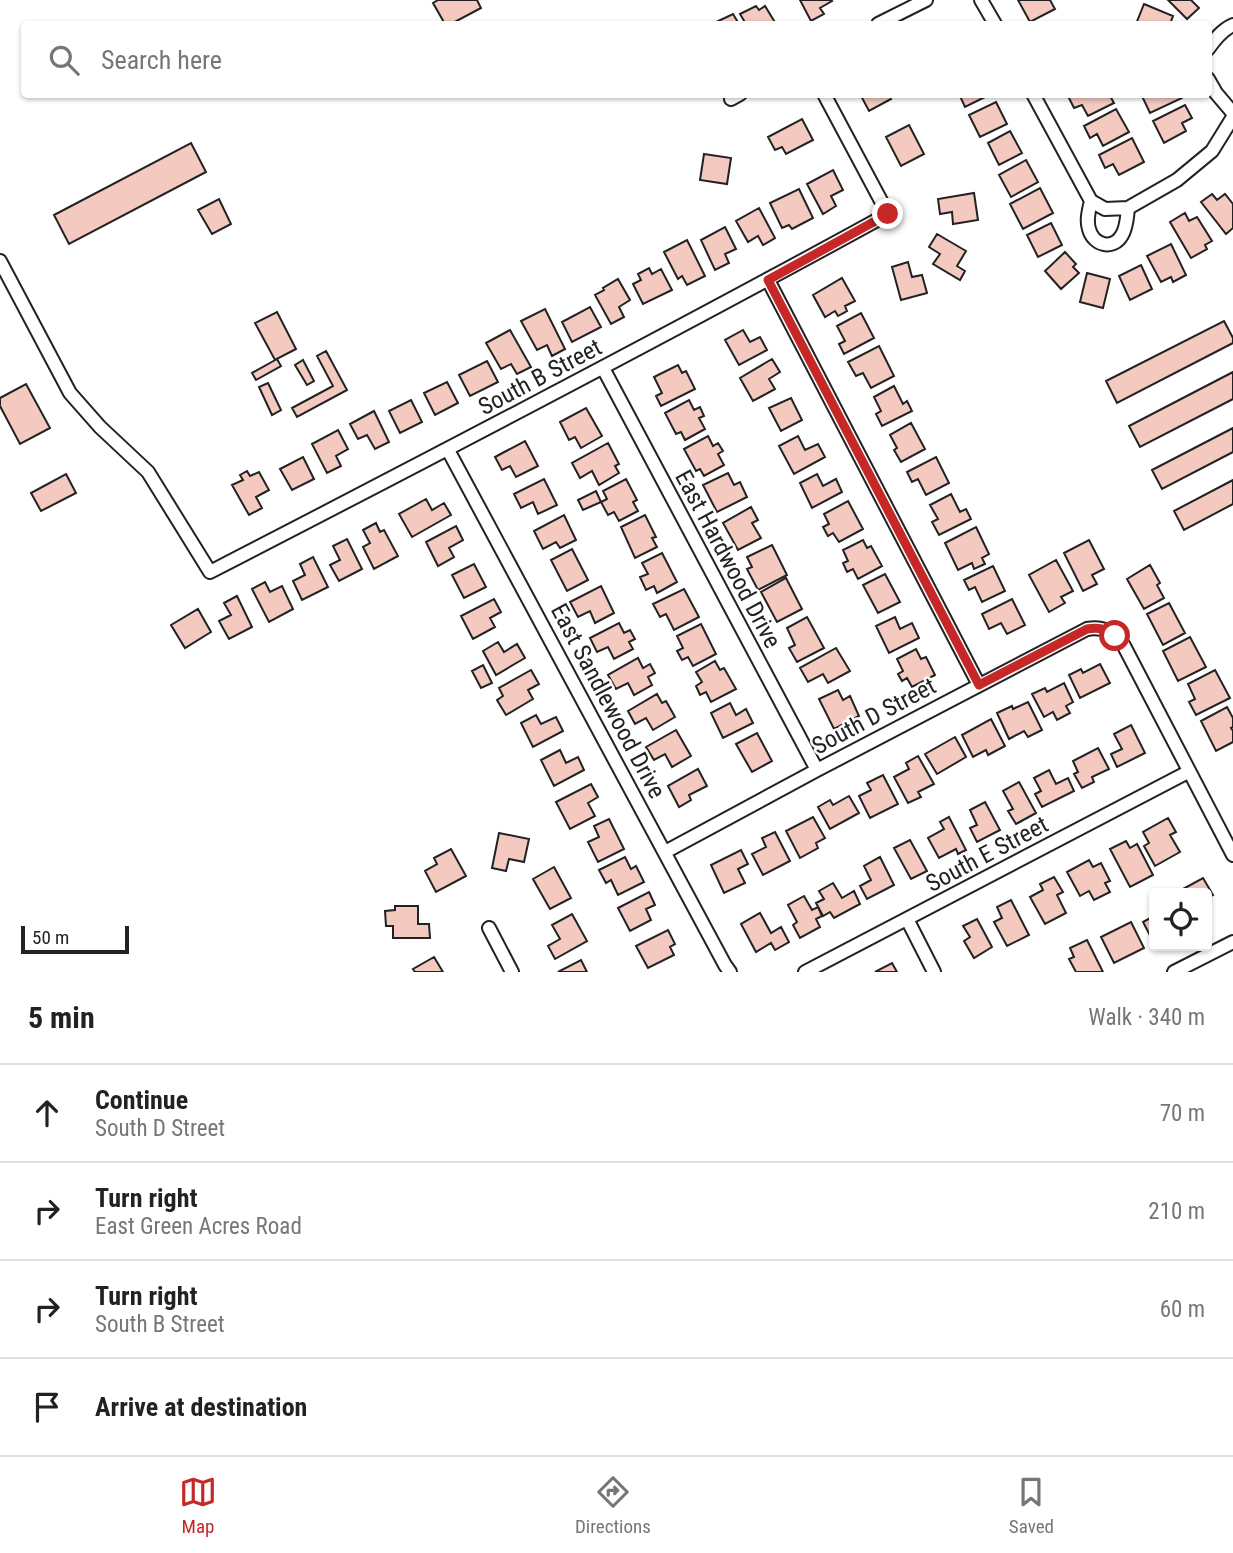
<!DOCTYPE html>
<meta charset="utf-8">
<style>
:root{--surface:#fff;--page:#f2f2f2;--text:#222;--muted:#767676;--line:#e0e0e0;--accent:#c62828}
body{margin:0;font-family:"Roboto Condensed",sans-serif;background:var(--page);color:var(--text)}
.controls{position:absolute;right:21px;bottom:21px;display:grid;overflow:hidden;border-radius:7px;box-shadow:0 2px 5px #0004}
.controls button{width:63px;height:63px;display:grid;place-items:center;padding:0;border:0;border-bottom:2px solid var(--line);background:var(--surface);color:var(--text);font:35px sans-serif}
.scale{position:absolute;left:21px;bottom:18px;width:108px;box-sizing:border-box;padding-left:7px;border:4px solid #222;border-top:0;font-size:19px;line-height:24px;white-space:nowrap;color:#222;-webkit-text-stroke:5px #fff;paint-order:stroke}
.stop{position:absolute;width:21px;height:21px;margin:-16px;border:5px solid #c62828;border-radius:50%;background:#fff}
.stop.end{background:#c62828;border-color:#fff;box-shadow:0 2px 7px #0008}
.list{margin:0;padding:0;list-style:none}
h2{display:flex;justify-content:space-between;align-items:center;height:91px;margin:0;padding:0 28px;font-size:30px}
h2 small{font-size:23px;font-weight:400;color:var(--muted)}
.list li{display:grid;grid-template-columns:46px 1fr auto;gap:21px;align-items:center;box-sizing:border-box;height:98px;padding:0 28px;border-top:2px solid var(--line)}
.list b{display:block;font-size:26px;white-space:nowrap}
.list p{margin:0;font-size:23px;white-space:nowrap;color:var(--muted)}
.list em{font-size:23px;font-style:normal;color:var(--muted)}
.icon{flex:none;width:38px;height:38px;fill:none;stroke:currentColor;stroke-width:2;stroke-linecap:round;stroke-linejoin:round}
.map{position:relative;flex:none;width:1233px;height:972px;overflow:hidden}
.search{position:absolute;background:var(--surface);box-shadow:0 2px 5px #0004;left:21px;right:21px;top:21px;height:77px;display:flex;align-items:center;gap:18px;box-sizing:border-box;padding:0 24px;border-radius:7px;color:var(--muted);font-size:26px}
.sheet{height:483px;background:var(--surface)}
nav{display:flex;justify-content:space-around;align-items:center;box-sizing:border-box;height:98px;border-top:2px solid var(--line);background:var(--surface);font-size:19px;color:var(--muted)}
nav a{display:grid;justify-items:center;gap:4px}
nav .on{color:var(--accent)}
.map>svg:first-child{display:block}
.building{fill:#f3c9c0;stroke:#222;stroke-width:2}
.lines{fill:none;stroke-linecap:round;stroke-linejoin:round}
.minor-casing{stroke:#222;stroke-width:16}
.minor{stroke:#fff;stroke-width:12}
.route{stroke:#c62828;stroke-width:9}
.labels{text-anchor:middle;stroke-width:5;stroke-linejoin:round;paint-order:stroke}
.street-label{font-size:24px;fill:#222;stroke:#fff}
</style>
<div class="map">
<svg width="1233" height="972" viewBox="0 0 1233 972">
<rect width="100%" height="100%" fill="#fff"/>
<!-- building -->
<path class="building" d="M438 0H477L481 8 451 24H445L433 3Z
M800 0H831L832 1 820 8 824 14 811 21Z
M1018 0H1050L1055 9 1030 22Z
M1168 0H1191L1199 8 1187 19Z
M1144 4 1173 16 1170 24H1172H1136Z
M756 6 759 10 765 6 776 24H746L740 14Z
M733 14 739 24H712Z
M860 94H888L891 99 869 111Z
M959 94H991L965 107Z
M1071 94H1109L1114 103 1088 116 1082 105 1074 108 1068 96Z
M1141 94H1181L1182 98 1150 113Z
M996 102 1007 124 980 137 969 115Z
M1185 105 1192 118 1182 123 1186 131 1164 143 1153 121Z
M1116 109 1129 132 1103 146 1097 134 1090 138 1084 126Z
M802 119 813 140 786 154 782 147 775 150 768 137Z
M909 125 924 154 901 166 886 137Z
M1010 131 1022 153 999 165 988 143Z
M1132 138 1144 162 1119 175 1113 164 1105 168 1099 155Z
M191 143 206 172 69 244 54 215Z
M704 154 731 158 727 184 700 180Z
M1026 160 1038 182 1011 197 999 175Z
M833 170 843 190 831 196 836 206 823 214 807 184Z
M1040 188 1053 213 1023 229 1010 204Z
M799 189 813 218 792 229 789 225 782 228 770 203Z
M974 193 978 220 953 224 952 212 940 214 938 199Z
M1212 194 1217 200 1225 194 1233 204V228L1226 234 1201 202Z
M219 199 231 224 212 234 198 210Z
M759 208 775 238 763 245 758 236 748 242 736 221Z
M1185 213 1189 221 1197 217 1212 241 1205 245 1207 249 1191 258 1170 222Z
M1051 223 1062 245 1038 257 1027 235Z
M725 227 736 249 725 254 729 263 715 270 701 240Z
M937 234 966 251 957 266 965 271 960 280 933 264 940 254 929 247Z
M687 240 705 276 687 285 682 276 678 279 664 252Z
M1171 244 1186 275 1173 282 1171 277 1161 282 1147 256Z
M1065 252 1076 264 1073 267 1079 273 1061 289 1045 271Z
M908 262 912 277 922 275 927 293 901 300 892 267Z
M1141 265 1152 289 1130 300 1119 276Z
M649 268 652 274 661 269 672 290 643 304 633 284 641 280 638 274Z
M1087 273 1110 279 1103 308 1080 302Z
M842 278 855 301 845 306 847 311 838 316 835 311 825 317 813 295Z
M618 279 630 300 619 307 624 317 611 324 595 295 604 290 603 288Z
M590 307 601 327 572 342 562 322Z
M545 309 565 349 552 356 547 345 537 350 521 321Z
M277 312 296 349 275 360 255 323Z
M861 313 874 338 844 354 839 344 845 341 837 326Z
M1224 321 1233 338V343L1117 403 1106 381Z
M510 330 531 367 517 374 511 364 501 369 486 343Z
M743 330 750 342 760 337 767 350 739 365 725 340Z
M879 346 894 376 871 388 863 373 856 376 848 362Z
M326 351 347 390 297 417 292 408 333 386 317 356Z
M277 359 281 366 256 380 252 373Z
M772 359 780 372 769 379 775 389 753 401 740 378Z
M303 360 314 381 307 385 295 365Z
M487 361 498 382 470 396 459 375Z
M678 365 682 373 686 371 695 389 661 406 656 396 662 393 654 377Z
M1233 372V399L1140 447 1129 426Z
M447 382 458 403 435 415 424 393Z
M268 383 281 410 272 415 259 387Z
M26 384 50 428 20 444 0 406V398Z
M894 386 903 404 907 401 912 411 882 426 876 414 881 411 874 397Z
M791 398 802 420 781 431 769 408Z
M411 400 422 422 400 433 389 411Z
M689 400 694 410 700 407 704 416 699 418 705 429 685 440 681 432 676 434 665 413Z
M586 408 602 436 581 448 575 437 569 440 560 422Z
M374 411 389 442 375 449 367 435 358 439 350 424Z
M911 423 925 449 901 462 894 450 897 448 890 435Z
M1233 428V452L1162 489 1152 470Z
M338 430 348 449 336 456 341 466 327 473 312 444Z
M708 436 713 446 718 443 723 451 718 454 724 465 704 476 700 469 696 471 684 449Z
M798 436 805 450 818 444 825 457 794 474 779 446Z
M525 441 538 466 516 477 510 466 502 470 495 457Z
M608 443 619 464 615 466 619 473 599 485 592 471 580 478 572 463Z
M303 457 314 479 292 490 280 469Z
M936 457 949 483 926 495 918 479 912 482 907 472Z
M247 471 250 476 259 472 269 490 256 497 262 508 249 515 232 485 243 480 240 475Z
M728 473 734 485 740 482 747 497 717 512 703 485Z
M66 474 76 493 41 511 31 493Z
M817 474 823 486 836 479 842 492 812 508 800 483Z
M544 479 557 505 538 514 533 502 521 508 514 494Z
M626 479 637 500 633 502 638 511 619 521 614 512 608 515 601 502 607 499 603 491Z
M1233 480V504L1184 530 1174 511Z
M596 491 601 502 583 510 578 500Z
M951 494 960 512 966 509 971 519 939 535 932 522 938 519 930 505Z
M426 499 432 510 444 503 451 515 412 537 399 514Z
M848 501 863 529 839 542 833 533 828 536 823 527 829 524 824 514Z
M751 507 758 520 752 523 761 538 738 550 723 523Z
M564 515 576 540 560 548 556 542 543 549 534 531Z
M645 515 656 537 652 538 657 547 635 558 621 527Z
M376 523 380 532 384 530 398 556 374 569 363 547 370 543 363 530Z
M456 526 463 540 449 548 454 557 438 566 426 542Z
M976 527 989 554 982 558 985 564 974 569 972 563 958 570 945 543Z
M347 539 362 569 339 581 330 565 340 560 333 546Z
M863 540 867 548 871 546 882 566 858 579 853 569 847 572 843 563 848 561 843 550Z
M1089 540 1104 569 1092 575 1097 584 1083 591 1064 553Z
M772 545 787 575 758 590 747 569 752 567 747 557Z
M572 549 588 580 567 591 551 560Z
M662 553 677 582 657 593 654 586 646 590 640 577 648 574 642 563Z
M313 557 328 587 302 600 293 581 305 575 300 564Z
M1056 560 1073 591 1061 597 1065 603 1049 612 1029 575Z
M474 564 486 587 464 598 452 575Z
M1150 565 1160 583 1157 585 1164 598 1144 609 1127 579Z
M993 566 1005 591 982 602 975 587 969 590 964 580Z
M885 574 900 602 878 613 863 585Z
M786 578 802 609 777 622 761 592Z
M265 582 270 592 282 586 293 609 269 622 252 589Z
M601 586 614 613 595 623 590 611 578 617 570 602Z
M684 589 699 617 674 630 666 614 660 617 653 604Z
M237 596 252 627 229 639 219 621 231 615 224 603Z
M494 599 501 612 490 618 495 627 473 639 461 616Z
M1012 599 1025 625 1007 634 1001 623 989 629 982 614Z
M1169 603 1185 633 1163 645 1147 614Z
M198 609 211 632 185 648 171 625Z
M807 617 824 648 797 662 789 648 795 645 787 628Z
M895 617 900 629 912 623 919 638 889 653 876 626Z
M619 623 624 633 630 630 635 639 629 642 633 649 614 659 608 647 597 652 590 638Z
M701 624 716 654 693 666 688 657 682 660 677 651 683 648 677 636Z
M1190 637 1206 667 1178 681 1163 651Z
M498 642 504 652 517 644 525 658 496 675 483 651Z
M836 648 850 671 828 683 823 674 808 682 800 668Z
M916 649 921 659 926 657 935 675 912 687 907 678 902 681 898 674 903 671 897 659Z
M638 658 643 668 650 664 655 673 648 677 652 685 634 695 628 683 616 689 608 675Z
M715 661 720 670 724 668 736 689 711 702 706 692 700 695 696 686 702 682 696 672Z
M1100 664 1110 683 1080 698 1069 675 1081 669 1083 673Z
M483 665 492 683 481 688 472 671Z
M531 670 539 684 528 690 533 699 506 715 497 700 503 696 499 688Z
M1215 670 1230 698 1196 715 1189 702 1195 699 1188 684Z
M1064 683 1073 702 1066 706 1070 713 1057 720 1053 712 1044 717 1032 694 1045 688 1047 692Z
M838 690 843 700 850 696 859 716 834 729 819 699Z
M657 694 662 703 666 701 675 717 653 730 646 718 635 724 628 711Z
M1028 702 1042 730 1028 737 1024 731 1009 739 997 713 1012 706 1013 709Z
M730 703 736 715 746 709 753 723 723 738 711 713Z
M1227 707 1233 718V727L1231 728 1233 731V742L1216 751 1201 721Z
M536 715 541 724 556 717 563 731 533 747 521 723Z
M991 719 1005 746 988 755 986 750 973 757 962 735Z
M1131 725 1145 753 1117 767 1111 754 1122 749 1114 734Z
M676 730 691 756 672 767 665 754 654 760 646 747Z
M757 733 772 761 752 772 736 744Z
M955 737 966 757 937 774 925 754Z
M1098 748 1109 769 1092 777 1094 782 1082 788 1074 774 1078 772 1073 761Z
M560 750 566 763 578 757 584 770 554 786 541 760Z
M918 756 934 784 918 792 921 797 908 803 894 777 909 769 906 763Z
M698 769 707 786 689 795 691 800 679 807 668 786Z
M1049 770 1056 784 1068 778 1074 791 1042 807 1035 794 1041 791 1034 778Z
M883 775 898 804 870 818 859 796 871 790 867 783Z
M1019 782 1036 813 1016 824 1008 811 1013 809 1003 791Z
M591 784 598 797 588 803 595 816 570 829 556 802Z
M849 796 859 813 830 829 818 807 830 800 833 805Z
M985 802 1000 830 977 842 970 828 977 825 970 810Z
M813 817 825 838 816 843 818 848 800 858 786 831Z
M949 817 966 850 958 854 956 849 939 858 928 838 944 829 940 822Z
M1168 818 1176 832 1170 835 1180 852 1155 866 1144 846 1149 843 1143 832Z
M609 819 624 849 598 862 588 842 599 837 594 826Z
M775 832 790 861 763 875 752 854 766 847 762 838Z
M499 833 529 839 524 862 509 859 506 871 492 868Z
M910 840 927 871 911 879 894 848Z
M1126 841 1130 848 1137 844 1153 875 1130 887 1110 849Z
M451 849 466 876 436 892 425 871 437 864 434 858Z
M741 850 748 864 738 869 745 883 724 893 711 865Z
M625 857 631 869 636 866 644 882 618 895 611 880 606 883 599 870Z
M880 857 894 885 867 899 860 886 871 880 864 866Z
M1089 860 1093 867 1101 863 1110 881 1105 883 1110 892 1094 900 1089 891 1080 896 1067 872Z
M554 867 571 898 550 909 533 879Z
M1054 877 1063 892 1057 895 1066 913 1045 924 1030 897 1043 890 1040 884Z
M1203 878 1213 895 1207 898V893H1185L1183 889Z
M833 883 842 898 854 891 860 904 834 918 830 912 823 916 816 903 824 899 819 891Z
M649 892 655 905 646 909 651 920 630 931 618 908Z
M804 896 812 910 818 907 822 916 816 919 820 927 800 938 793 925 797 922 788 905Z
M1011 900 1029 935 1007 946 994 922 1002 918 997 907Z
M395 906H418V924H429L430 938H393V926H386L385 911 395 910Z
M760 913 771 933 781 927 789 942 775 950 771 943 756 952 741 924Z
M572 914 587 941 555 959 548 946 560 939 552 925Z
M1154 916V943L1143 922Z
M977 919 992 947 974 958 964 941 970 937 963 926Z
M1131 922 1144 948 1114 963 1101 937Z
M668 930 675 944 670 947 674 955 648 968 636 946Z
M1087 940 1103 972H1076L1069 959 1074 957 1070 948Z
M434 957 443 972H415L413 969Z
M581 960 587 972H558Z
M892 963 897 972H875Z"/>
<g class="lines">
<!-- minor casing -->
<g class="minor-casing">
<path id="minor" d="M981 0 995 24
M878 24 926 0
M1208 49C1215 39 1222 30 1233 25
M1208 79 1216 93 1233 113
M1033 94 1091 201 1105 209 1128 208 1177 180 1212 151 1233 117
M731 99 740 94
M1091 201C1089 210 1086 220 1089 229 1093 245 1113 251 1122 235 1127 227 1127 216 1128 208
M0 261 70 393 100 427 148 472 210 572C437 455 664 337 888 214L824 94
M768 280 979 685
M603 368 817 770
M448 450 725 965 730 972
M665 852 817 770 1087 629C1105 626 1113 633 1124 646L1233 855
M907 919 934 972
M489 928 512 972
M805 972 1188 772
M1174 972 1233 942"/>
</g>
<!-- minor -->
<use href="#minor" class="minor"/>
</g>
<g class="lines">
<!-- route -->
<path class="route" d="M888 214 768 280 979 685 1087 629C1099 627 1106 629 1115 636"/>
</g>
<g class="labels">
<!-- street labels -->
<g class="street-label">
<text transform="translate(540 377) rotate(-28)" y="8">South B Street</text>
<text transform="translate(728 559) rotate(62)" y="8">East Hardwood Drive</text>
<text transform="translate(608 701) rotate(62)" y="8">East Sandlewood Drive</text>
<text transform="translate(874 716) rotate(-28)" y="8">South D Street</text>
<text transform="translate(987 854) rotate(-28)" y="8">South E Street</text>
</g>
</g>
</svg>
<div class="controls">
<button><svg class="icon" aria-label="locate" viewBox="0 0 24 24"><circle cx="12" cy="12" r="6"/><path d="M12 2v4M12 18v4M2 12h4M18 12h4"/></svg></button>
</div>
<div class="scale">50 m</div>
<div class="stop" style="left:1115px;top:636px"></div>
<div class="stop end" style="left:888px;top:214px"></div>
<div class="search"><svg class="icon" aria-label="search" viewBox="0 0 24 24"><circle cx="10" cy="10" r="6"/><path d="M15 15l6 6"/></svg>Search here</div>
</div>
<section class="sheet">
<h2>5 min<small>Walk · 340 m</small></h2>
<ul class="list">
<li><svg class="icon" aria-label="ahead" viewBox="0 0 24 24"><path d="M12 20V5M6 11l6-6 6 6"/></svg><div><b>Continue</b><p>South D Street</p></div><em>70 m</em></li>
<li><svg class="icon" aria-label="right" viewBox="0 0 24 24"><path d="M7 20v-9h11M14 6l5 5-5 5"/></svg><div><b>Turn right</b><p>East Green Acres Road</p></div><em>210 m</em></li>
<li><svg class="icon" aria-label="right" viewBox="0 0 24 24"><path d="M7 20v-9h11M14 6l5 5-5 5"/></svg><div><b>Turn right</b><p>South B Street</p></div><em>60 m</em></li>
<li><svg class="icon" aria-label="arrive" viewBox="0 0 24 24"><path d="M6 21V4h12l-3 4 3 4H6"/></svg><div><b>Arrive at destination</b></div></li>
</ul>
</section>
<nav>
<a class="on"><svg class="icon" aria-label="map" viewBox="0 0 24 24"><path d="M3 6l6-2 6 2 6-2v14l-6 2-6-2-6 2zM9 4v14M15 6v14"/></svg>Map</a>
<a><svg class="icon" aria-label="directions" viewBox="0 0 24 24"><path d="M12 3l9 9-9 9-9-9zM9 14v-3h6M13 9l2 2-2 2"/></svg>Directions</a>
<a><svg class="icon" aria-label="saved" viewBox="0 0 24 24"><path d="M7 4h10v16l-5-4-5 4z"/></svg>Saved</a>
</nav>
